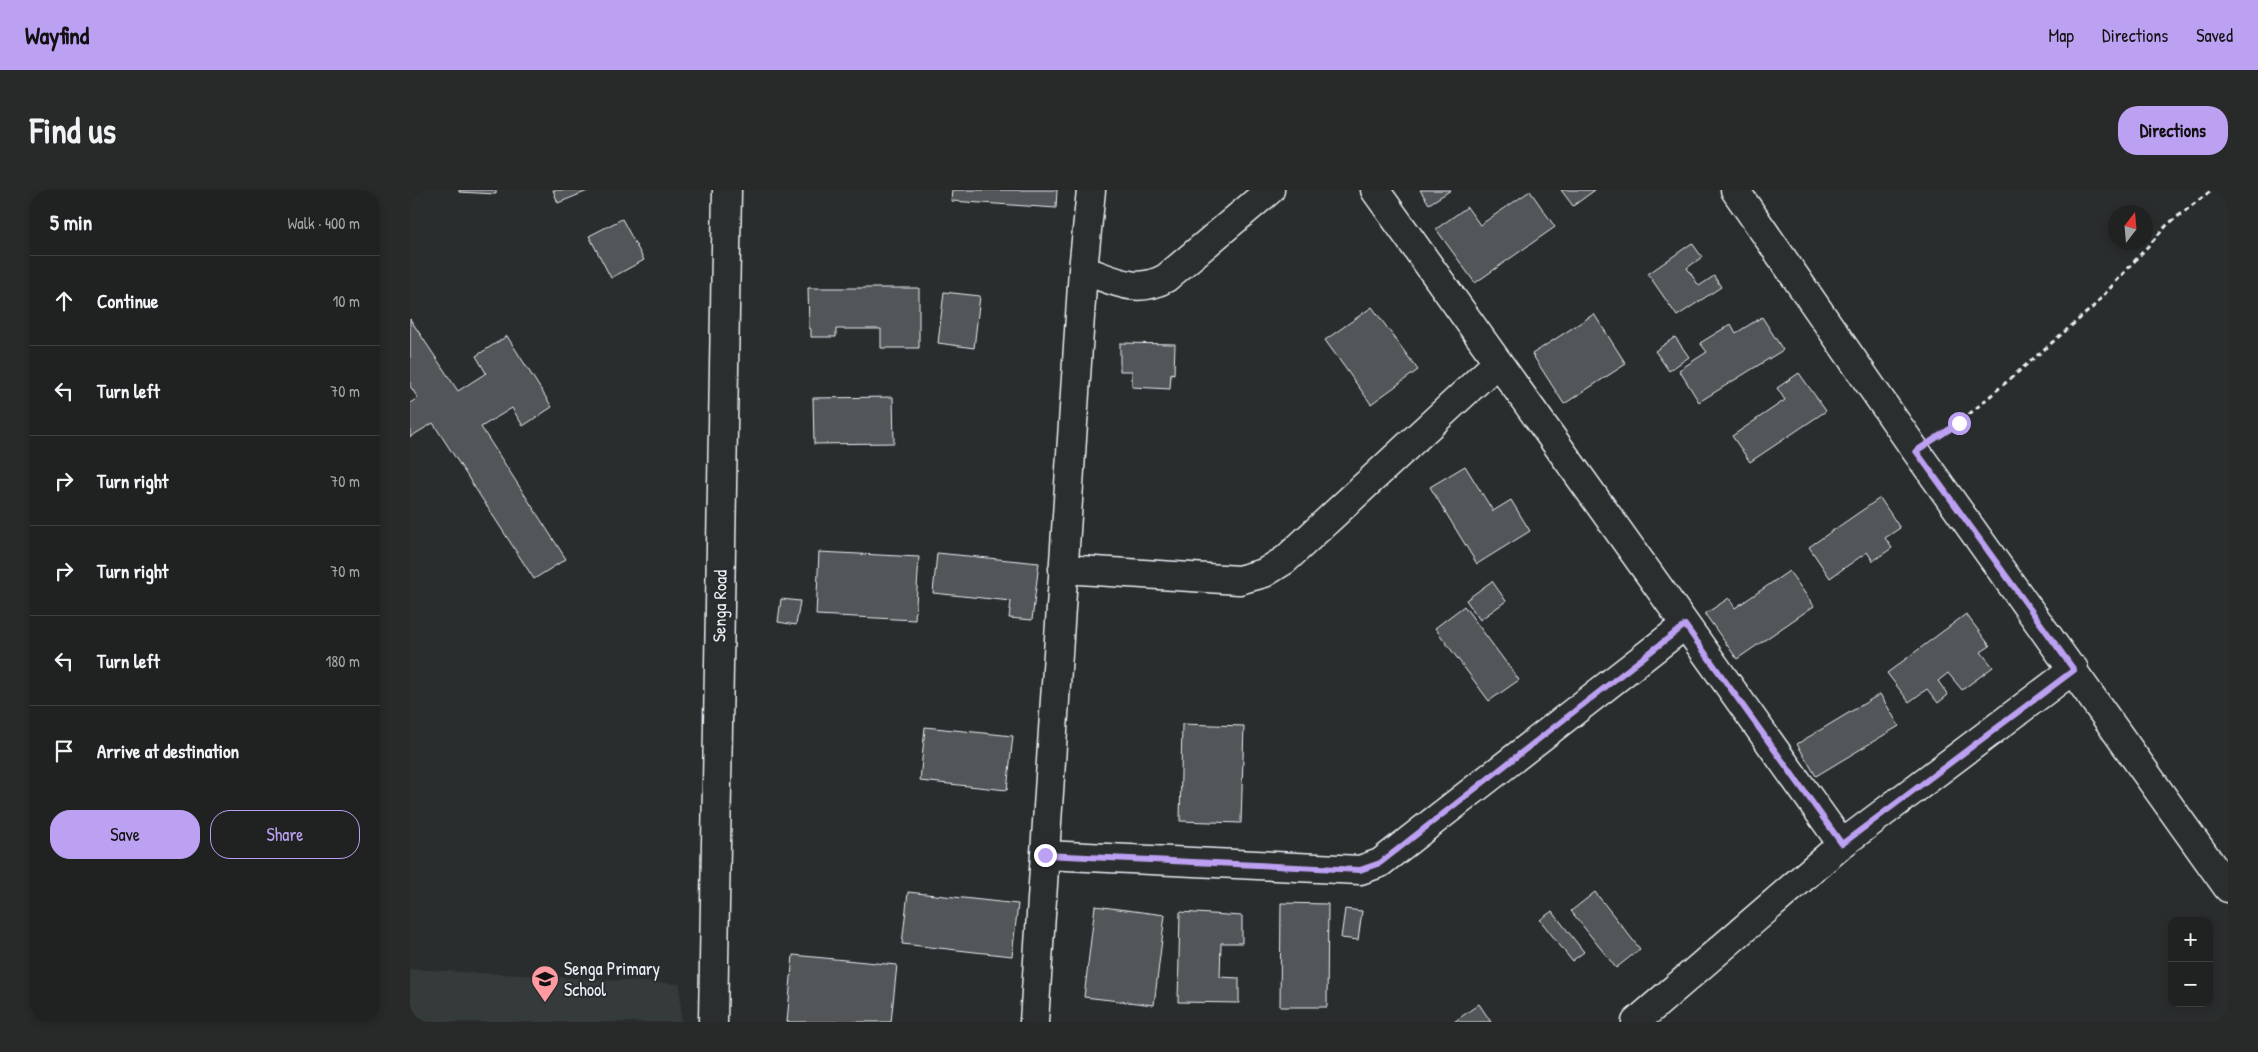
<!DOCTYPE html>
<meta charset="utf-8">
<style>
:root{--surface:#202222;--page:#282a2a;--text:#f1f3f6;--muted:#a2a4a5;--line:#3d3f40;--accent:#bca0f2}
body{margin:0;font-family:"Patrick Hand",sans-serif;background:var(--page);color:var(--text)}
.controls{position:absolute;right:15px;bottom:15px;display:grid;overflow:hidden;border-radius:10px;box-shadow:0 2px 8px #0003}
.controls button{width:45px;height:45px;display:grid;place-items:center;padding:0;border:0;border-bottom:1px solid var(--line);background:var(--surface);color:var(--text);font:25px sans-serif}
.compass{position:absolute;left:1698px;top:15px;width:45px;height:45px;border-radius:50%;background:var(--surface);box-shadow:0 2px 8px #0003;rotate:16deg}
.stop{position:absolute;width:15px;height:15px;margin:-11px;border:4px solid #bca0f2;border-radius:50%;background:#fff}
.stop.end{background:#bca0f2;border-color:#fff;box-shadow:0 1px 5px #0008}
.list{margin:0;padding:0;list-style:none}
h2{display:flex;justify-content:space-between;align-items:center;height:65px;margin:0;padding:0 20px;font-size:21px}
h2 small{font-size:16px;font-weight:400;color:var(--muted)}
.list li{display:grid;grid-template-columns:32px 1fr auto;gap:15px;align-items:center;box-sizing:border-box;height:90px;padding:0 20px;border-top:1px solid var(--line)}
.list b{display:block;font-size:19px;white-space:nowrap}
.list em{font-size:16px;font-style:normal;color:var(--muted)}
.actions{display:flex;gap:10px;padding:15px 20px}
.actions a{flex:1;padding:11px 0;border:1px solid var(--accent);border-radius:20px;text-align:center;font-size:18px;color:var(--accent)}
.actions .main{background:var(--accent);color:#111}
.icon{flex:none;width:28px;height:28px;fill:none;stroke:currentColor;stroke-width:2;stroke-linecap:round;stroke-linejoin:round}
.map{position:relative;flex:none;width:1818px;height:832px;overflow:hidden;border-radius:20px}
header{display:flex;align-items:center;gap:30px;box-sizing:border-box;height:70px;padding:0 25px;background:var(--accent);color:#111}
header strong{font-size:24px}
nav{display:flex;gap:28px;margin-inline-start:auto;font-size:18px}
.intro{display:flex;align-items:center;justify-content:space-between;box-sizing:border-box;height:120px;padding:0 30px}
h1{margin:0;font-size:35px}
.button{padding:12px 22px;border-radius:20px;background:var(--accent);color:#111;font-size:18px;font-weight:700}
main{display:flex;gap:30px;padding:0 30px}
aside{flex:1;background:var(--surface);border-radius:20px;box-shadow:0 2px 8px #0003}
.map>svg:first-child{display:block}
.built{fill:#363a3b}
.building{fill:#535759;stroke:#e8f1f8}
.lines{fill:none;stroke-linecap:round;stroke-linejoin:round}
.minor-casing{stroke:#e8f1f8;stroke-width:31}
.path{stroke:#e8f1f8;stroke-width:3;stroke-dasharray:5 4;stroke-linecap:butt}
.minor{stroke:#2a2d2e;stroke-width:28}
.route{stroke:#bca0f2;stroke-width:6}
.labels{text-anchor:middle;stroke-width:4;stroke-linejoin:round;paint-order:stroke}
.street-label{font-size:18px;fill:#e8f1f8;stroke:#2a2d2e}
.poi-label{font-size:18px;fill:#e8f1f8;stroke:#2a2d2e;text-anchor:start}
</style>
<header>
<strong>Wayfind</strong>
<nav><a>Map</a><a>Directions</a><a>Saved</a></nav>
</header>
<div class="intro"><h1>Find us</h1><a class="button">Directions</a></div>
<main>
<aside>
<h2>5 min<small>Walk · 400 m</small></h2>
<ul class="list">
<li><svg class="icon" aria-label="ahead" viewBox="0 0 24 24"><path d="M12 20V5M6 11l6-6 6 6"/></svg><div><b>Continue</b></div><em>10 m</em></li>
<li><svg class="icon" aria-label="left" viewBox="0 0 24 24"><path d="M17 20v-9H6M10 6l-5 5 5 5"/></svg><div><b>Turn left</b></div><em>70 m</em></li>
<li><svg class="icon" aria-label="right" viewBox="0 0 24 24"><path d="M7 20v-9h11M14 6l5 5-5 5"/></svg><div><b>Turn right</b></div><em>70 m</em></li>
<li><svg class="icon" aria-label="right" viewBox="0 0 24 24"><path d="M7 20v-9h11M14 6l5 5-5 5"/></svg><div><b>Turn right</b></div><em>70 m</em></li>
<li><svg class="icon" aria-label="left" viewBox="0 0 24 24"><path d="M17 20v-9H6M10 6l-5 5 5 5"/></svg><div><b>Turn left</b></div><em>180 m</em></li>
<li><svg class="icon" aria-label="arrive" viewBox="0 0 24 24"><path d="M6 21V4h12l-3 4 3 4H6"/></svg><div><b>Arrive at destination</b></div></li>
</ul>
<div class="actions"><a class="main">Save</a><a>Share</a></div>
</aside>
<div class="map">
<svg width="1818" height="832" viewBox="0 0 1818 832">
<rect width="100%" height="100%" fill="#2a2d2e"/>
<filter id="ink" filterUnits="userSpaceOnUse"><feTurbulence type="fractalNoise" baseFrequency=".02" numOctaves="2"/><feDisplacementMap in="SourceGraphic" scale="10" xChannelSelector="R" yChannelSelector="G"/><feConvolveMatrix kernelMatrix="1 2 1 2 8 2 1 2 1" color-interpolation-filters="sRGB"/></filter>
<g filter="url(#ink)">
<!-- built -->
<path class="built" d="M0 779 270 794 271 832H0Z"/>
<!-- building -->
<path class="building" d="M49 0H86V4L49 2Z
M143 0H180L148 13Z
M542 0H647L646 18 541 11Z
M1010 0H1041L1019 14Z
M1151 0H1185L1163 16Z
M1120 1 1145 37 1065 93 1026 39 1057 17 1070 35Z
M212 29 234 70 201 88 179 46Z
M1282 53 1292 67 1277 78 1289 96 1304 86 1311 97 1267 126 1238 84Z
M398 98H509V158H471V139H426V147H401V139L399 138Z
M534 102 570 106 564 158 528 153Z
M962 117 1008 180 961 214 915 150Z
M1184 124 1216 174 1154 214 1122 164Z
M1352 127 1373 160 1289 212 1269 180 1297 162 1290 153 1321 134 1326 143Z
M0 129 48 201 76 183 66 166 97 146 142 217 113 236 102 218 71 237 156 369 124 389 23 233 0 247V213L8 208 0 196Z
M1265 147 1279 167 1259 181 1245 161Z
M710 153 765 154 764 184 761 183 760 199 722 197V181H710Z
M1389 183 1416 221 1340 272 1322 246 1375 210 1367 198Z
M483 207 484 253 404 254 403 208Z
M1055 276 1083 321 1101 310 1120 341 1067 374 1020 297Z
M1470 308 1490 338 1475 348 1482 358 1463 371 1457 362 1420 388 1399 357Z
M409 362 509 367 505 430 406 425Z
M527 363 629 373 622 430 599 428 601 411 523 403Z
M1379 381 1404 416 1327 469 1295 424 1319 408 1325 418Z
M1082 391 1096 411 1070 430 1056 410Z
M371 409 390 411 386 435 368 432Z
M1054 416 1109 490 1079 511 1025 438Z
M1556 424 1580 456 1571 462 1583 477 1552 500 1538 483 1528 491 1538 505 1528 513 1517 499 1499 512 1477 483Z
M1470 504 1489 536 1406 586 1387 554Z
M772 534 834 536 831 633 770 631Z
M515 537 603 546 597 600 510 591Z
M498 702 608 714 602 766 492 754Z
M1185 702 1230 759 1206 778 1161 721Z
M871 713 918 714 917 817H870Z
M685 716 755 725 744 815 674 807Z
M935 719 952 721 948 750 931 748Z
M1142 721 1174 762 1162 771 1130 730Z
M770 722 832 726V753H811L810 787 829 788V813L768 812Z
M383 765 487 775 481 832H377Z
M1069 814 1081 832H1044Z"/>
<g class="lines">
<!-- minor casing -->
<g class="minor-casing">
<path id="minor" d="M965 0 1432 654
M1325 0 1506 261 1818 698
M673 80C703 90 726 105 756 88L860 0
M653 379 829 390 854 383 875 370 1088 172
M635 665 950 680 970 673 1275 435
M303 832 317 0
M624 832 673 80 681 0
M1226 832 1432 654 1664 479"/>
</g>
<!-- path -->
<path class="path" d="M1530 246 1549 233 1683 117 1758 34 1802 0"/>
<!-- minor -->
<use href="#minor" class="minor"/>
</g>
</g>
<g class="lines" filter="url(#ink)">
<!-- route -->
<path class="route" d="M635 665 950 680 970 673 1275 435 1432 654 1664 480 1506 261 1549 233"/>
</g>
<!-- icons -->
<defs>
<g id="school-pin" transform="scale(1.4375)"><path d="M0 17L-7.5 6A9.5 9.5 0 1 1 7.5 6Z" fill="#ff9aa2" stroke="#2a2d2e"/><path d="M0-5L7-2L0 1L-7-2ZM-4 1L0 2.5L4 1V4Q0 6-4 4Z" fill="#111"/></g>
</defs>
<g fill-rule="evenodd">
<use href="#school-pin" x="135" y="789"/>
</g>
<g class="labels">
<!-- street labels -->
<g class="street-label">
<text transform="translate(310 416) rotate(-89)" y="6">Senga Road</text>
</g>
<!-- poi labels -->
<g class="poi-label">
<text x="154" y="785">Senga Primary<tspan x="154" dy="21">School</tspan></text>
</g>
</g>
</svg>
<div class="controls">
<button>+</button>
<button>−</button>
</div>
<svg class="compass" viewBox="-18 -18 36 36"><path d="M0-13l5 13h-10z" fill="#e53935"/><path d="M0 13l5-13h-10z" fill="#a2a4a5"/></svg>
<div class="stop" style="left:1549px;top:233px"></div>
<div class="stop end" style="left:635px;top:665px"></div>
</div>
</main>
